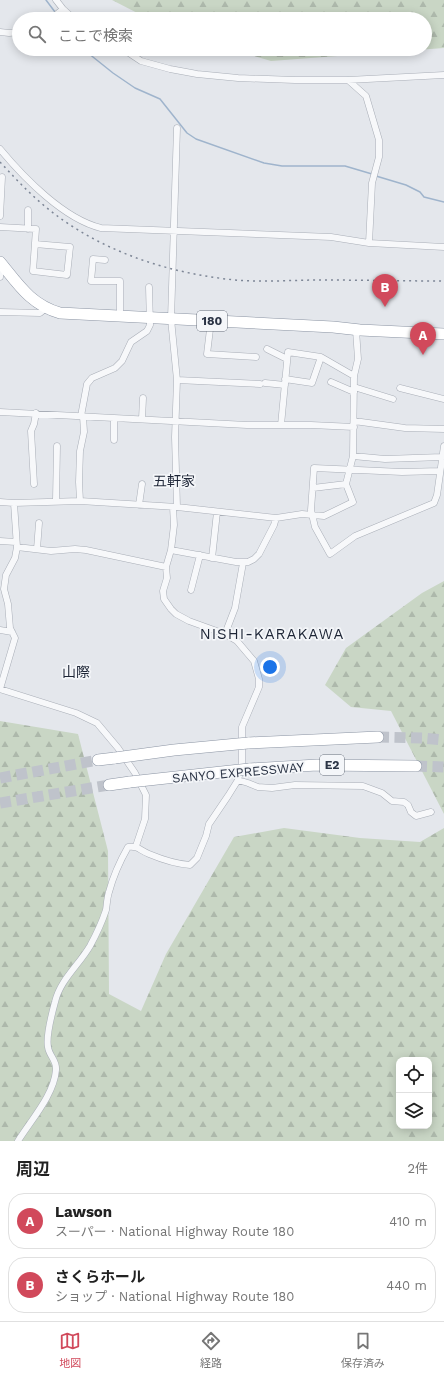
<!DOCTYPE html>
<html lang="ja">
<meta charset="utf-8">
<style>
:root{--surface:#fff;--page:#f2f2f2;--text:#222;--muted:#767676;--line:#e0e0e0;--accent:#d1495b}
body{margin:0;font-family:"Work Sans","Noto Sans JP",sans-serif;background:var(--page);color:var(--text)}
.controls{position:absolute;right:12px;bottom:12px;display:grid;overflow:hidden;border-radius:8px;box-shadow:0 2px 10px #0003}
.controls button{width:36px;height:36px;display:grid;place-items:center;padding:0;border:0;border-bottom:1px solid var(--line);background:var(--surface);color:var(--text);font:20px sans-serif}
.you{position:absolute;left:270px;top:667px;width:14px;height:14px;margin:-10px;border:3px solid #fff;border-radius:50%;background:#1a73e8;box-shadow:0 0 0 6px #1a73e833}
.badge{display:grid;place-items:center;width:26px;height:26px;border-radius:50%;background:var(--accent);color:#fff;font-size:13px;font-weight:700}
.pin{position:absolute;translate:-50% -33px;filter:drop-shadow(0 1px 2px #0008)}
.pin::after{content:'';position:absolute;top:21px;width:14px;height:12px;background:inherit;clip-path:polygon(0 0,100% 0,50% 100%)}
.list{margin:0;padding:0;list-style:none}
h2{display:flex;justify-content:space-between;align-items:center;height:52px;margin:0;padding:0 16px;font-size:17px}
h2 small{font-size:13px;font-weight:400;color:var(--muted)}
.list li{display:grid;grid-template-columns:26px 1fr auto;gap:12px;align-items:center;box-sizing:border-box;height:56px;margin:0 8px 8px;padding:0 8px;border:1px solid var(--line);border-radius:16px}
.list b{display:block;font-size:15px;white-space:nowrap}
.list p{margin:0;font-size:13px;white-space:nowrap;color:var(--muted)}
.list em{font-size:13px;font-style:normal;color:var(--muted)}
.icon{flex:none;width:22px;height:22px;fill:none;stroke:currentColor;stroke-width:2;stroke-linecap:round;stroke-linejoin:round}
.map{position:relative;flex:none;width:444px;height:1141px;overflow:hidden}
.search{position:absolute;background:var(--surface);box-shadow:0 2px 10px #0003;left:12px;right:12px;top:12px;height:44px;display:flex;align-items:center;gap:10px;box-sizing:border-box;padding:0 14px;border-radius:22px;color:var(--muted);font-size:15px}
.sheet{height:180px;background:var(--surface)}
nav{display:flex;justify-content:space-around;align-items:center;box-sizing:border-box;height:56px;border-top:1px solid var(--line);background:var(--surface);font-size:11px;color:var(--muted)}
nav a{display:grid;justify-items:center;gap:2px}
nav .on{color:var(--accent)}
.map>svg:first-child{display:block}
.forest{fill:url(#forest-firs);fill-rule:evenodd}
.lines{fill:none;stroke-linecap:round;stroke-linejoin:round}
.stream{stroke:#9fb4cc;stroke-width:1.5}
.highway-tunnel{stroke:#bfc3cb;stroke-width:11;stroke-dasharray:11 5.5;stroke-linecap:butt}
.street-casing{stroke:#a9aeb7;stroke-width:7}
.highway-casing{stroke:#8b94a3;stroke-width:12}
.street{stroke:#f7f8fa;stroke-width:6}
.highway{stroke:#fff;stroke-width:11}
.rail{stroke:#7d8696;stroke-width:1.5;stroke-dasharray:2 4;stroke-linecap:butt}
.highway-bridge-casing{stroke:#8b94a3;stroke-width:12;stroke-linecap:butt}
.highway-bridge{stroke:#fff;stroke-width:11}
.labels{text-anchor:middle;stroke-width:3.5;stroke-linejoin:round;paint-order:stroke}
.shield{fill:#f4f6f9;stroke:#676e7b;stroke-width:1}
.shield-label{font-size:12px;font-weight:bold;fill:#2b3445}
.street-label{font-size:13px;fill:#2b3445;stroke:#f4f6f9}
.neighbourhood-label{font-size:14px;fill:#1d2536;stroke:#f4f6f9}
.quarter-label{font-size:15px;letter-spacing:1px;fill:#1d2536;stroke:#f4f6f9}
</style>
<div class="map">
<svg width="444" height="1141" viewBox="0 0 444 1141">
<defs>
<pattern id="forest-firs" width="22" height="20" patternUnits="userSpaceOnUse"><rect width="22" height="20" fill="#c9d6c5"/><path d="M5 1l3.5 6h-7zM16 11l3.5 6h-7z" fill="#adb8ab"/></pattern>
</defs>
<rect width="100%" height="100%" fill="#e4e7ec"/>
<!-- forest -->
<path class="forest" d="M112 0H444V48L271 61 230 49H425V19H149Z
M444 581V814L391 711 351 707 325 685 346 648 422 593Z
M0 721 78 734 108 851 109 994 141 1011 166 954 234 837 284 828 360 838 420 842 444 828V1141H0ZM399 1060H429V1126H399Z"/>
<g class="lines">
<!-- stream -->
<path class="stream" d="M46 0 55 12
M83 49 113 73 135 88 160 99 187 133 196 139 264 163 282 166H345L372 174
M376 176 406 185 420 192 424 197 444 202"/>
<!-- highway-tunnel -->
<path class="highway-tunnel" d="M378 737 422 738 444 740
M416 766 444 767
M0 778 98 760
M0 803 109 785"/>
<!-- street casing -->
<g class="street-casing">
<path id="street" d="M56 0 63 9 74 19
M51 19 63 9
M0 32 9 33 19 32
M123 49 141 61 170 69 197 74 238 78 295 80H348L444 75
M348 80 366 96 379 140V157L372 183 369 243
M0 149C24 178 64 219 101 228L331 237 369 243 444 247
M0 216 2 177
M0 227 36 229 33 271 67 275 70 247 35 244
M28 229V210
M105 260 93 259 91 281H120V316
M0 277 1 264
M0 312 40 313 46 308
M211 321 207 354 256 357
M267 349 287 359
M285 379 312 383 321 357
M177 380 260 384
M331 382 354 392
M265 383 285 385
M354 387 393 399
M400 388 444 399
M0 412 247 425H311L354 427
M81 416 87 384 92 378 115 368 122 361 131 342 147 331 150 325 149 287
M114 418V440
M142 419 143 398
M354 421 405 428 444 429
M281 425 288 352 321 357 354 376
M353 456 385 459 442 457
M440 471 402 472 314 468 311 510 315 527 330 554 355 536 434 503 437 495 444 446
M34 484 31 431 34 424 36 413
M313 488 346 484
M56 500 57 446
M80 501 79 482 80 451 84 432 83 416
M0 502 14 503 80 501 177 507 276 518 302 514 324 516 353 502 346 484 353 456 354 376 358 359 356 330
M14 503 17 547 15 558 6 575 4 589 8 604 10 628 15 638 0 689 76 713 97 723 118 748 135 773 146 795 145 819 136 846
M139 505 142 484
M177 507 175 437 177 380 171 319 177 128
M0 541 16 542
M17 547 51 551 75 549 86 550 166 567
M37 549 39 523
M171 550 236 562H248L254 559 259 554 274 525 276 518
M212 558 217 512
M191 590 200 555
M0 630 12 632
M225 634 235 608 243 563
M238 780 248 783 258 787 272 788 295 785 363 786 382 793 392 801 404 802 408 805 411 812 416 816 431 812
M18 1141C31 1120 54 1095 56 1070 57 1060 49 1056 48 1047 46 1037 52 1013 55 1002 60 980 79 965 90 946 96 935 102 922 106 910 107 904 107 898 109 892 113 877 120 861 128 847 139 846 139 850 149 854 161 859 176 864 190 865L197 858 206 836 209 824 228 796 238 780 242 763V727L259 687V679L254 661 237 641 225 634 189 621 176 614 171 609 164 599 163 591 167 578 166 567 171 550 174 525 173 507"/>
</g>
<!-- highway casing -->
<g class="highway-casing">
<path id="highway" d="M0 262C18 284 31 305 60 313L333 327 360 330 444 334
M248 743 378 737
M98 760 115 758
M249 769 317 765 416 766
M109 785 130 782"/>
</g>
<!-- street -->
<use href="#street" class="street"/>
<!-- highway -->
<use href="#highway" class="highway"/>
<!-- rail -->
<path class="rail" d="M0 162C13 176 26 190 41 203 92 247 159 271 226 279 257 283 289 280 320 280 361 280 403 281 444 281"/>
<!-- highway-bridge casing -->
<g class="highway-bridge-casing">
<path id="highway-bridge" d="M115 758 174 750 248 743
M130 782 249 769"/>
</g>
<!-- highway-bridge -->
<use href="#highway-bridge" class="highway-bridge"/>
</g>
<g class="labels">
<!-- shield labels -->
<g class="shield">
<rect x="197" y="311" width="30" height="20" rx="3"/>
<rect x="320" y="755" width="24" height="20" rx="3"/>
</g>
<g class="shield-label">
<text x="212" y="325">180</text>
<text x="332" y="769">E2</text>
</g>
<!-- street labels -->
<g class="street-label">
<text transform="translate(238 772) rotate(-5)" y="5">SANYO EXPRESSWAY</text>
</g>
<!-- neighbourhood labels -->
<g class="neighbourhood-label">
<text x="174" y="486">五軒家</text>
<text x="76" y="677">山際</text>
</g>
<!-- quarter labels -->
<g class="quarter-label">
<text x="272" y="639">NISHI-KARAKAWA</text>
</g>
</g>
</svg>
<div class="controls">
<button><svg class="icon" aria-label="locate" viewBox="0 0 24 24"><circle cx="12" cy="12" r="6"/><path d="M12 2v4M12 18v4M2 12h4M18 12h4"/></svg></button>
<button><svg class="icon" aria-label="layers" viewBox="0 0 24 24"><path d="M12 4l9 5-9 5-9-5zM3 14l9 5 9-5"/></svg></button>
</div>
<div class="you"></div>
<div class="pin badge" style="left:423px;top:355px">A</div>
<div class="pin badge" style="left:385px;top:307px">B</div>
<div class="search"><svg class="icon" aria-label="search" viewBox="0 0 24 24"><circle cx="10" cy="10" r="6"/><path d="M15 15l6 6"/></svg>ここで検索</div>
</div>
<section class="sheet">
<h2>周辺<small>2件</small></h2>
<ul class="list">
<li><span class="badge">A</span><div><b>Lawson</b><p>スーパー · National Highway Route 180</p></div><em>410 m</em></li>
<li><span class="badge">B</span><div><b>さくらホール</b><p>ショップ · National Highway Route 180</p></div><em>440 m</em></li>
</ul>
</section>
<nav>
<a class="on"><svg class="icon" aria-label="map" viewBox="0 0 24 24"><path d="M3 6l6-2 6 2 6-2v14l-6 2-6-2-6 2zM9 4v14M15 6v14"/></svg>地図</a>
<a><svg class="icon" aria-label="directions" viewBox="0 0 24 24"><path d="M12 3l9 9-9 9-9-9zM9 14v-3h6M13 9l2 2-2 2"/></svg>経路</a>
<a><svg class="icon" aria-label="saved" viewBox="0 0 24 24"><path d="M7 4h10v16l-5-4-5 4z"/></svg>保存済み</a>
</nav>
